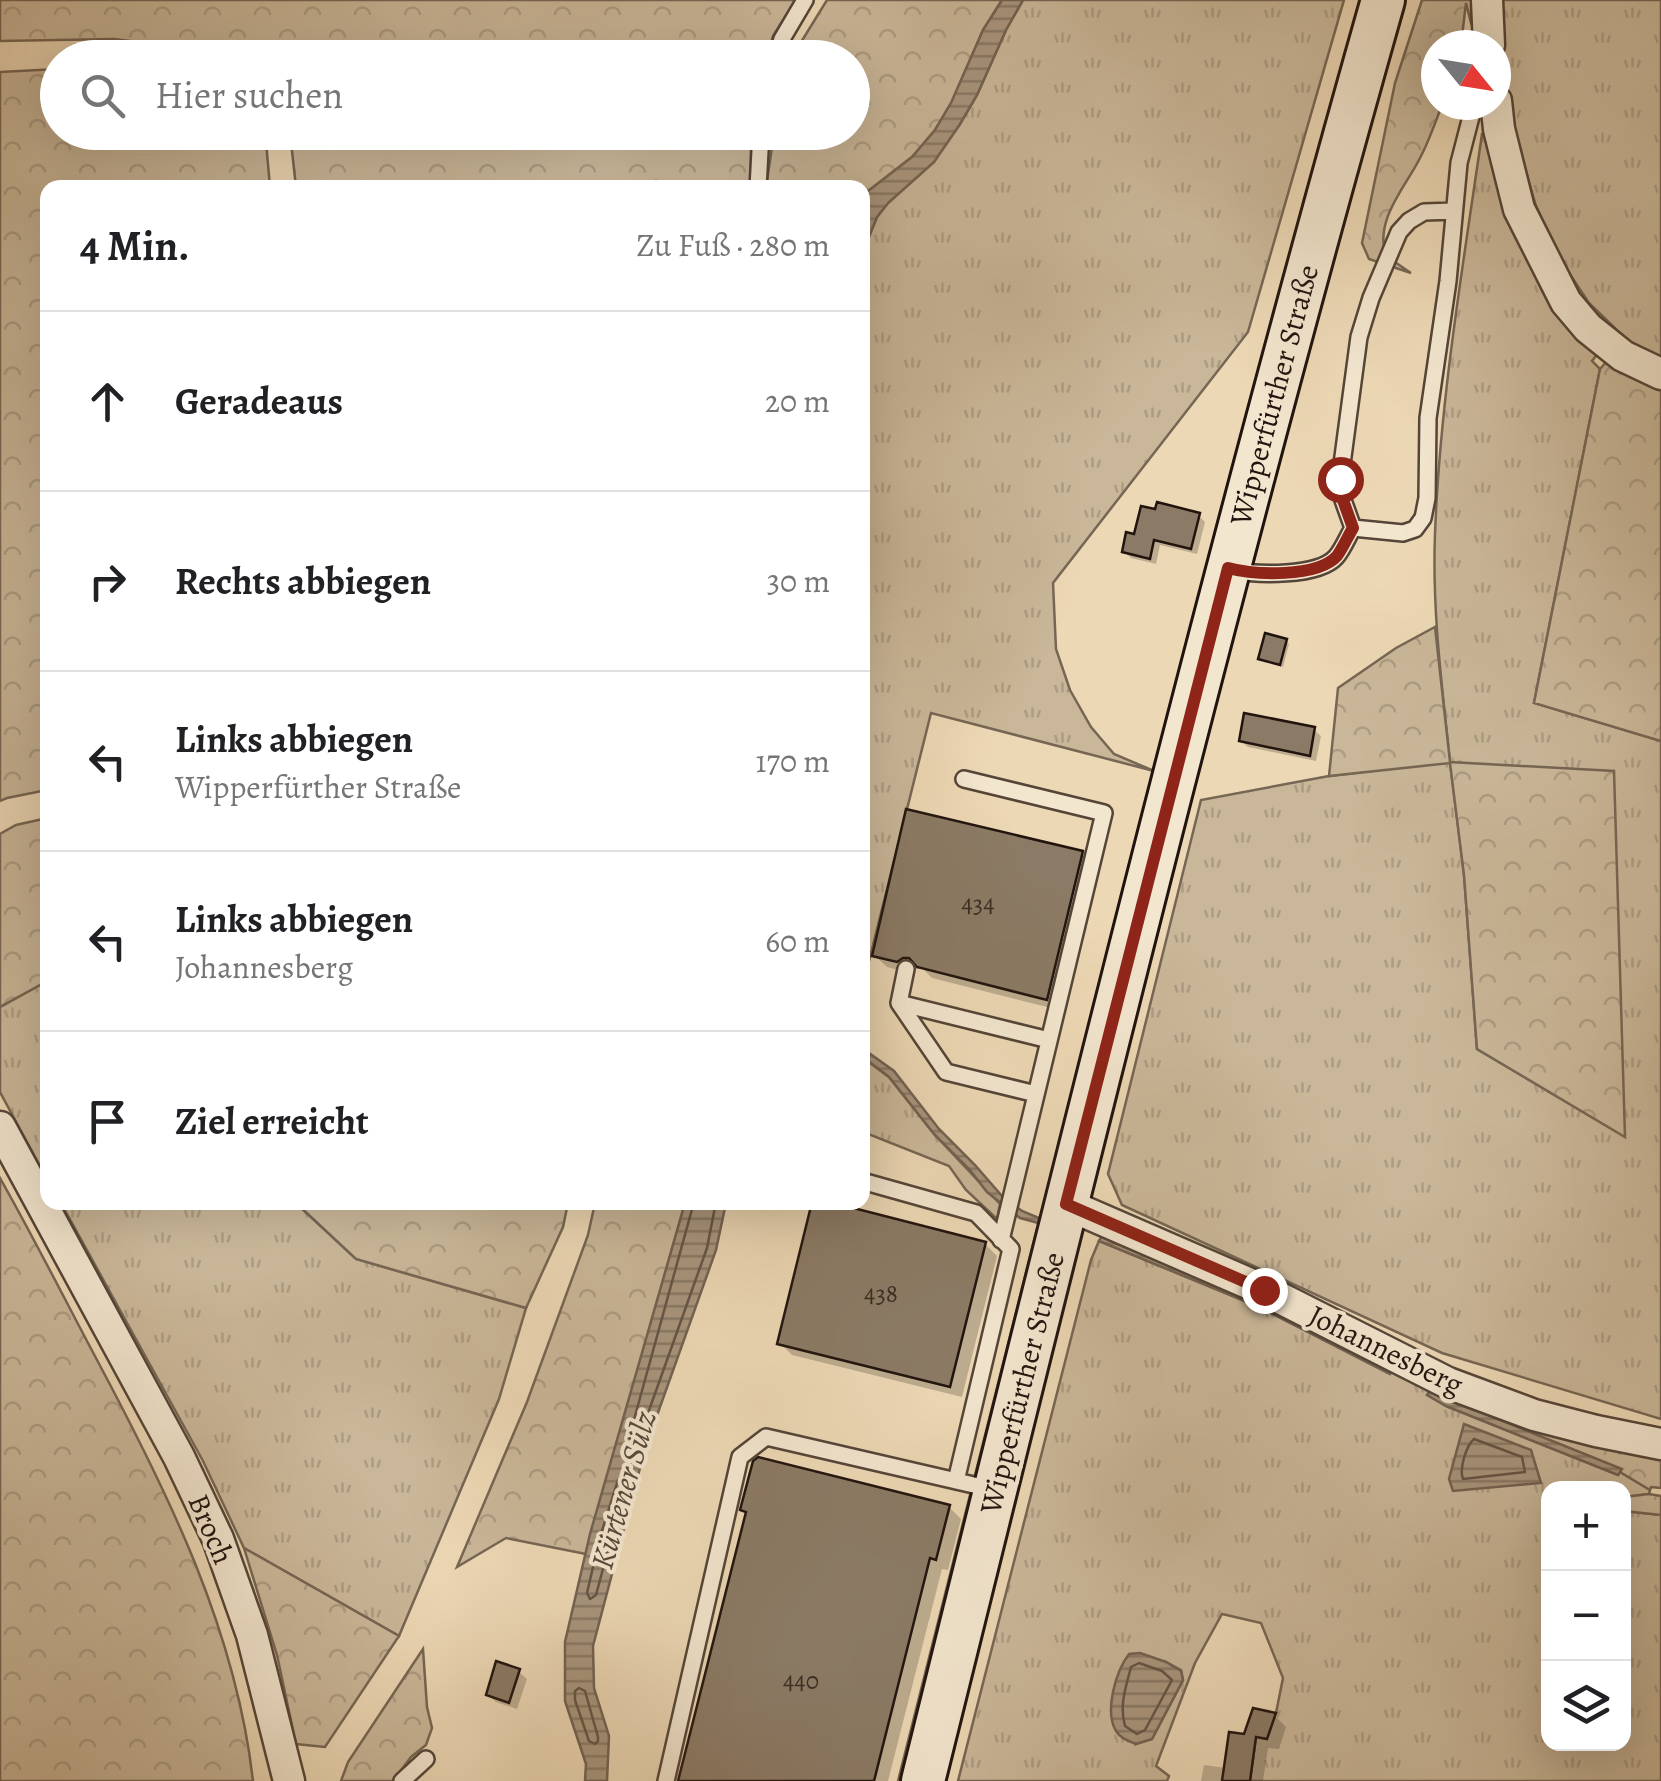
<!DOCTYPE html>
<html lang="de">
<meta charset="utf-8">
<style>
:root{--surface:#fff;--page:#f6f6f6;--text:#202124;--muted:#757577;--line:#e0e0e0}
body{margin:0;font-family:Alegreya,serif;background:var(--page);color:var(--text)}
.controls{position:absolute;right:30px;bottom:30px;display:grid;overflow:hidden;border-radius:20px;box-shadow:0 10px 40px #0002}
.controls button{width:90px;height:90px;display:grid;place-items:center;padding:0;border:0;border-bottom:2px solid var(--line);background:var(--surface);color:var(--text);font:50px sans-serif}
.compass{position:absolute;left:1421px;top:30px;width:90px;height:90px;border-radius:50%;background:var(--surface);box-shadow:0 10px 40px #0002;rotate:120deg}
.stop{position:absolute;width:30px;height:30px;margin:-22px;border:8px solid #8f2418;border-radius:50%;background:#fff}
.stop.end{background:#8f2418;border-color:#fff;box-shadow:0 2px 10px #0008}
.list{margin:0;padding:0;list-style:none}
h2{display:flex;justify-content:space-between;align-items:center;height:130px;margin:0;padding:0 40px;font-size:42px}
h2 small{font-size:32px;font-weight:400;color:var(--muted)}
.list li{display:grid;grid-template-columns:65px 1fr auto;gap:30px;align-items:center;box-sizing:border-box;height:180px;padding:0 40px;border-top:2px solid var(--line)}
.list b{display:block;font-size:38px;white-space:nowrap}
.list p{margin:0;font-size:32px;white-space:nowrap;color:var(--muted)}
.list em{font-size:32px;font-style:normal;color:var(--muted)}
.icon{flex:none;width:55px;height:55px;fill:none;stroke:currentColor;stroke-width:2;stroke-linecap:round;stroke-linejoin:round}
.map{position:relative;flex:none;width:1661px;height:1781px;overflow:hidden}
.search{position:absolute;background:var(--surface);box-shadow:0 10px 40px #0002;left:40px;top:40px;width:830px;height:110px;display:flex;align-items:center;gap:25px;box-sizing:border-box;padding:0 35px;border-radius:55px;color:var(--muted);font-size:38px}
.panel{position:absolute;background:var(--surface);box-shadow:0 10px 40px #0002;left:40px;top:180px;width:830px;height:1030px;border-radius:20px}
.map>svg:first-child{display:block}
.grass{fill:url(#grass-tufts);stroke:#766654;stroke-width:2.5;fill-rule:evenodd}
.forest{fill:url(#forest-crowns);stroke:#766654;stroke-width:2.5}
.water{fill:url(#water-rules);stroke:#726151;stroke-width:2.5}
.shadow{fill:#0003}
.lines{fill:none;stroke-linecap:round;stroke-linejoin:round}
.shore{stroke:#645446;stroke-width:2.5}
.building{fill:#8b7a65;stroke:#21140f;stroke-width:2.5}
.service-casing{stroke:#544538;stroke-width:20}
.minor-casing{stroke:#544538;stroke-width:35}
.secondary-casing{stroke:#21140f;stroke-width:48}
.service{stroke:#f3e6cf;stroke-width:15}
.minor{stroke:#f3e6cf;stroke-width:30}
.secondary{stroke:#f3e6cf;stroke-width:42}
.route{stroke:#8f2418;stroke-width:12}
.labels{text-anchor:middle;stroke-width:8;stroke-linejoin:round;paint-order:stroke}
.number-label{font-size:25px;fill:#3c2e24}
.street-label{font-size:30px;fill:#21140f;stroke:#f3e6cf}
.water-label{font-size:32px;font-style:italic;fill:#57483b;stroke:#f3e6cf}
</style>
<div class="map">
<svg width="1661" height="1781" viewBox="0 0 1661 1781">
<defs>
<pattern id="grass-tufts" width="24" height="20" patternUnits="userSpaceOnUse" patternTransform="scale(2.5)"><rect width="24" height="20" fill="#cab799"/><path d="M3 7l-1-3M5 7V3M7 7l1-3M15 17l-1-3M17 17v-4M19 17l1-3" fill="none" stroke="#ad9c83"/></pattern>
<pattern id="forest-crowns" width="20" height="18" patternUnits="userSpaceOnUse" patternTransform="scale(2.5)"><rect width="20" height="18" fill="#cab799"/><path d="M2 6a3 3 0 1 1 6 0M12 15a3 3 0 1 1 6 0" fill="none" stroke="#ad9c83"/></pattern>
<pattern id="water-rules" width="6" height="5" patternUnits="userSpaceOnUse" patternTransform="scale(2.5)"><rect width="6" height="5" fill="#a8957d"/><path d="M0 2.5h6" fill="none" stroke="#887865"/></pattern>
</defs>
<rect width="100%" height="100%" fill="#edd8b5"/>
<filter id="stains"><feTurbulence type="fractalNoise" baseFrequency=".002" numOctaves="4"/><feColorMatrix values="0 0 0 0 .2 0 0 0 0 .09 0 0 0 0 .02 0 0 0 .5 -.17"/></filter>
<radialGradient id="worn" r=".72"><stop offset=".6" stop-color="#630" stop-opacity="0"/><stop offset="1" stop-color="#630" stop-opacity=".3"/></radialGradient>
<!-- grass -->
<path class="grass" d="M1023 0H1344L1248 332 1053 583 1056 649 1070 690 1091 727 1114 754 1154 771 931 713 863 985 862 364 868 239 877 217 888 203 934 162 960 124 977 95 1006 30Z
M1503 0H1661V360L1626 339 1589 303 1559 258 1536 206 1513 128 1500 48Z
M1488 132 1599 352 1592 361 1600 369 1534 703 1661 741V1419L1442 1353 1122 1205 1108 1174 1201 800 1329 776 1450 762C1442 686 1432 611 1435 534 1440 400 1463 266 1482 134ZM1450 762 1625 1135 1624 1136 1477 1049 1464 875Z
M40 985 47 993V1179L0 1092V1007Z
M862 1057 889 1077 934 1134 1000 1204 997 1219 966 1190 949 1166 863 1132Z
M61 1203H296L356 1259 526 1308 499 1399 399 1636 244 1548 203 1461Z
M1039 1221 1049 1224 909 1781H898Z
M1099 1241 1257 1306 1390 1373 1393 1366 1445 1390 1446 1406 1618 1475 1620 1472 1650 1490 1649 1494 1624 1497V1488H1548V1744H1624V1511L1661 1515V1781H1250L1256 1737 1276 1713 1283 1678 1261 1623 1222 1614 1195 1663 1156 1766 1169 1776 1167 1781H958L1091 1260ZM1166 1662 1181 1670 1183 1680 1152 1739 1136 1744Z"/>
<!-- forest -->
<path class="forest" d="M0 0H796L773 36 767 58H221L209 51 114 39 0 41Z
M827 0H1002L983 30 951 104 935 130 912 157 863 195 862 188H766L774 133 852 132V58L794 57 798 47Z
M1422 0H1480L1479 38 1471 23 1466 3 1461 45H1436V105H1442C1435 123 1429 141 1420 158 1405 188 1374 220 1386 256L1411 273 1369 259 1362 243 1395 83Z
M57 69 58 132 261 133 266 142 270 187 48 188 47 790 7 798 0 801V72Z
M290 133H751V187L699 188 656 181 653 188 296 187Z
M1608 360 1661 391V741L1534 703 1600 369Z
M1435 627 1450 762 1614 771 1625 1137 1477 1049 1464 875 1450 763 1329 776 1338 688 1396 648Z
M47 818V993L40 985 0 1007V834L16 825Z
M0 1178C34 1238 65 1300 97 1360 168 1493 236 1630 253 1781H0Z
M296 1203H568L563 1227 526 1308 356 1259Z
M595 1203H685L586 1554 506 1538 457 1567 527 1402 588 1235Z
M1453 1401 1591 1445 1661 1460V1488L1651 1487 1650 1490 1620 1472 1621 1469Z
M1649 1494 1661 1496V1515L1624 1511V1497Z
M244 1548 399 1636 325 1747 296 1744 277 1655Z
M423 1649 427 1707 432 1728 426 1745 411 1757 393 1781H341L348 1762Z"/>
<!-- water -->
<path class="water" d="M1002 0H1023L1006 30 977 95 960 124 934 162 888 203 877 217 868 239 863 364V195L912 157 935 130 951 103 983 30Z
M862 1048 894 1071 939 1129 975 1165 1002 1196 1022 1211 1039 1218 1038 1223 1020 1218 987 1192 970 1170 934 1134 889 1077 863 1057Z
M685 1203H726L716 1250 645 1449 593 1646 594 1688 609 1736 607 1781H585L586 1764 565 1701V1642L590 1534Z
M1103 1234 1260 1299 1394 1367 1390 1374 1257 1306 1099 1241Z
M1431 1388 1453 1401 1622 1469 1618 1475 1446 1406 1427 1395Z
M1464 1424 1531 1450 1541 1483 1453 1491 1449 1479Z
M1140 1653 1166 1662 1181 1671 1183 1680 1152 1739 1136 1744C1129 1741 1121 1739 1116 1731 1104 1711 1116 1671 1129 1654Z"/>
<!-- shadow -->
<path class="shadow" d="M1198 515 1205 522 1197 554 1160 545 1156 564 1131 558 1124 551 1136 537Z
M1286 641 1289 644 1283 667 1264 662 1260 658Z
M1314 730 1321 736 1316 761 1248 747 1241 741Z
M1082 853 1094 865 1059 1010 932 978 923 969H916L910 973 887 967 874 955Z
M985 1244 997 1256 962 1397 792 1355 780 1343Z
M949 1507 961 1519 948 1570 942 1569 888 1781H680L748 1514 743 1510Z
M519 1672 527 1679 517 1709 496 1702 488 1695Z
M1274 1715 1286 1727 1279 1749 1268 1748 1263 1781H1201L1204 1765 1226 1768 1246 1737Z"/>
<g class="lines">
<!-- shore -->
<path class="shore" d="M694 1202 632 1427 636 1433 642 1430 707 1248 716 1202
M1474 1439 1522 1457 1525 1472 1463 1479C1459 1469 1466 1446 1474 1439Z
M618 1480 624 1481 625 1486 596 1595 590 1599 587 1593 600 1537Z
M1139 1663 1162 1671 1172 1680 1145 1730 1137 1734 1125 1726C1119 1705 1126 1687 1131 1667Z
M579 1688 585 1691 598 1737V1741L595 1744 589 1741 575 1700V1691Z"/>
</g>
<!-- building -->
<path class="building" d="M1157 502 1200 513 1191 549 1154 540 1150 559 1122 552 1126 532 1134 534 1141 506 1155 509Z
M1265 633 1287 639 1280 665 1258 659Z
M1244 713 1315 727 1310 756 1239 741Z
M906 809 1083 851 1047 1000 917 967 909 958H903L897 962 872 956Z
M812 1202H830L986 1242 950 1387 777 1344Z
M758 1457 950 1505 936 1560 930 1558 874 1781H678L746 1512 740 1510 753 1461Z
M496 1661 520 1669 509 1703 486 1695Z
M1253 1708 1276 1713 1267 1739 1256 1737 1250 1781H1222L1229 1732 1244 1734Z"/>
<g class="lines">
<!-- service casing -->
<g class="service-casing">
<path id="service" d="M776 58 782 39 805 0
M758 188 761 132
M1353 528 1343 500 1340 479 1359 337 1371 298 1399 232 1409 221 1424 212 1454 211
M1232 570C1257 575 1318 577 1336 557 1343 549 1348 536 1353 528L1403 533 1415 529 1423 518 1427 498 1428 418 1448 281 1459 163 1474 105
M964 779 1104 813 1001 1240
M906 969 899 1003 1049 1040
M899 1003 946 1072 1036 1094
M862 1181 976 1213 1011 1249 956 1481
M402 1781 426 1759
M666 1781 740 1457 766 1437 991 1489"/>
</g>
<!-- minor casing -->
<g class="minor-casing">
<path id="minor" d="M1487 0 1489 45
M1496 101 1499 129 1519 209 1566 302 1588 328 1623 356 1661 374
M0 1127 179 1457 218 1539 252 1635 289 1781
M1066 1204 1264 1290 1448 1383 1534 1415 1596 1431 1661 1444"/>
</g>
<!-- secondary casing -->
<g class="secondary-casing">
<path id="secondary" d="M923 1781C1071 1186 1216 590 1383 0"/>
</g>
<!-- service -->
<use href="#service" class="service"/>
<!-- minor -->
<use href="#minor" class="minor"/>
<!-- secondary -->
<use href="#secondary" class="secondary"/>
</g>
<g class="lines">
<!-- route -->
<path class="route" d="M1264 1290 1066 1204 1228 568C1254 575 1317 578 1337 556 1343 548 1348 536 1353 528L1343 500 1340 479"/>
</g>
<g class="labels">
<!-- number labels -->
<g class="number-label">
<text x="978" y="912">434</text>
<text x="881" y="1302">438</text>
<text x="801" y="1689">440</text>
</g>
<!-- street labels -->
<g class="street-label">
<text transform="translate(1274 395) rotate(-75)" y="10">Wipperfürther Straße</text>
<text transform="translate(1386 1350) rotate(26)" y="10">Johannesberg</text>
<text transform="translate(1022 1383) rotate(-76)" y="10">Wipperfürther Straße</text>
<text transform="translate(211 1529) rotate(67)" y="10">Broch</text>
</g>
<!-- water labels -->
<g class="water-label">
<text transform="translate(623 1490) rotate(-74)" y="11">Kürtener Sülz</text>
</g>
</g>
<rect width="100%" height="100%" filter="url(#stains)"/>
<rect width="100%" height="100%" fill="url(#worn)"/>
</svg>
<div class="controls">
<button>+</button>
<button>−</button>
<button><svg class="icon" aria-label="layers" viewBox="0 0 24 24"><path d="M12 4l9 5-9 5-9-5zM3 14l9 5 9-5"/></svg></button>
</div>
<svg class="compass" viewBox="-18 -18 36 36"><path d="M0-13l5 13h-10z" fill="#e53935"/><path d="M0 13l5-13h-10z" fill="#757577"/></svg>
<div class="stop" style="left:1340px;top:479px"></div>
<div class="stop end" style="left:1264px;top:1290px"></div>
<div class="search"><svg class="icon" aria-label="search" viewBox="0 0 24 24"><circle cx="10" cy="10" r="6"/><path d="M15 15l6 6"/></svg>Hier suchen</div>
<section class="panel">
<h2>4 Min.<small>Zu Fuß · 280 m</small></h2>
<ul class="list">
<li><svg class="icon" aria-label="ahead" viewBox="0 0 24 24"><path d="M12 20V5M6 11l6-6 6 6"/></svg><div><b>Geradeaus</b></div><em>20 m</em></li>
<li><svg class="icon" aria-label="right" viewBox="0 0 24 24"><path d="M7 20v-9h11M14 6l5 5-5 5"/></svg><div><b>Rechts abbiegen</b></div><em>30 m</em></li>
<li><svg class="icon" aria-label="left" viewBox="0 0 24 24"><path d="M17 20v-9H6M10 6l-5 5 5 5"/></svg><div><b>Links abbiegen</b><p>Wipperfürther Straße</p></div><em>170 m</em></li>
<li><svg class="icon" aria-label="left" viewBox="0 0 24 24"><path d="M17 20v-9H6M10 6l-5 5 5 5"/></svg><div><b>Links abbiegen</b><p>Johannesberg</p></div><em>60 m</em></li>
<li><svg class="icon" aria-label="arrive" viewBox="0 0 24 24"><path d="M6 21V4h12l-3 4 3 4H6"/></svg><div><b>Ziel erreicht</b></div></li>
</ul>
</section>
</div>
